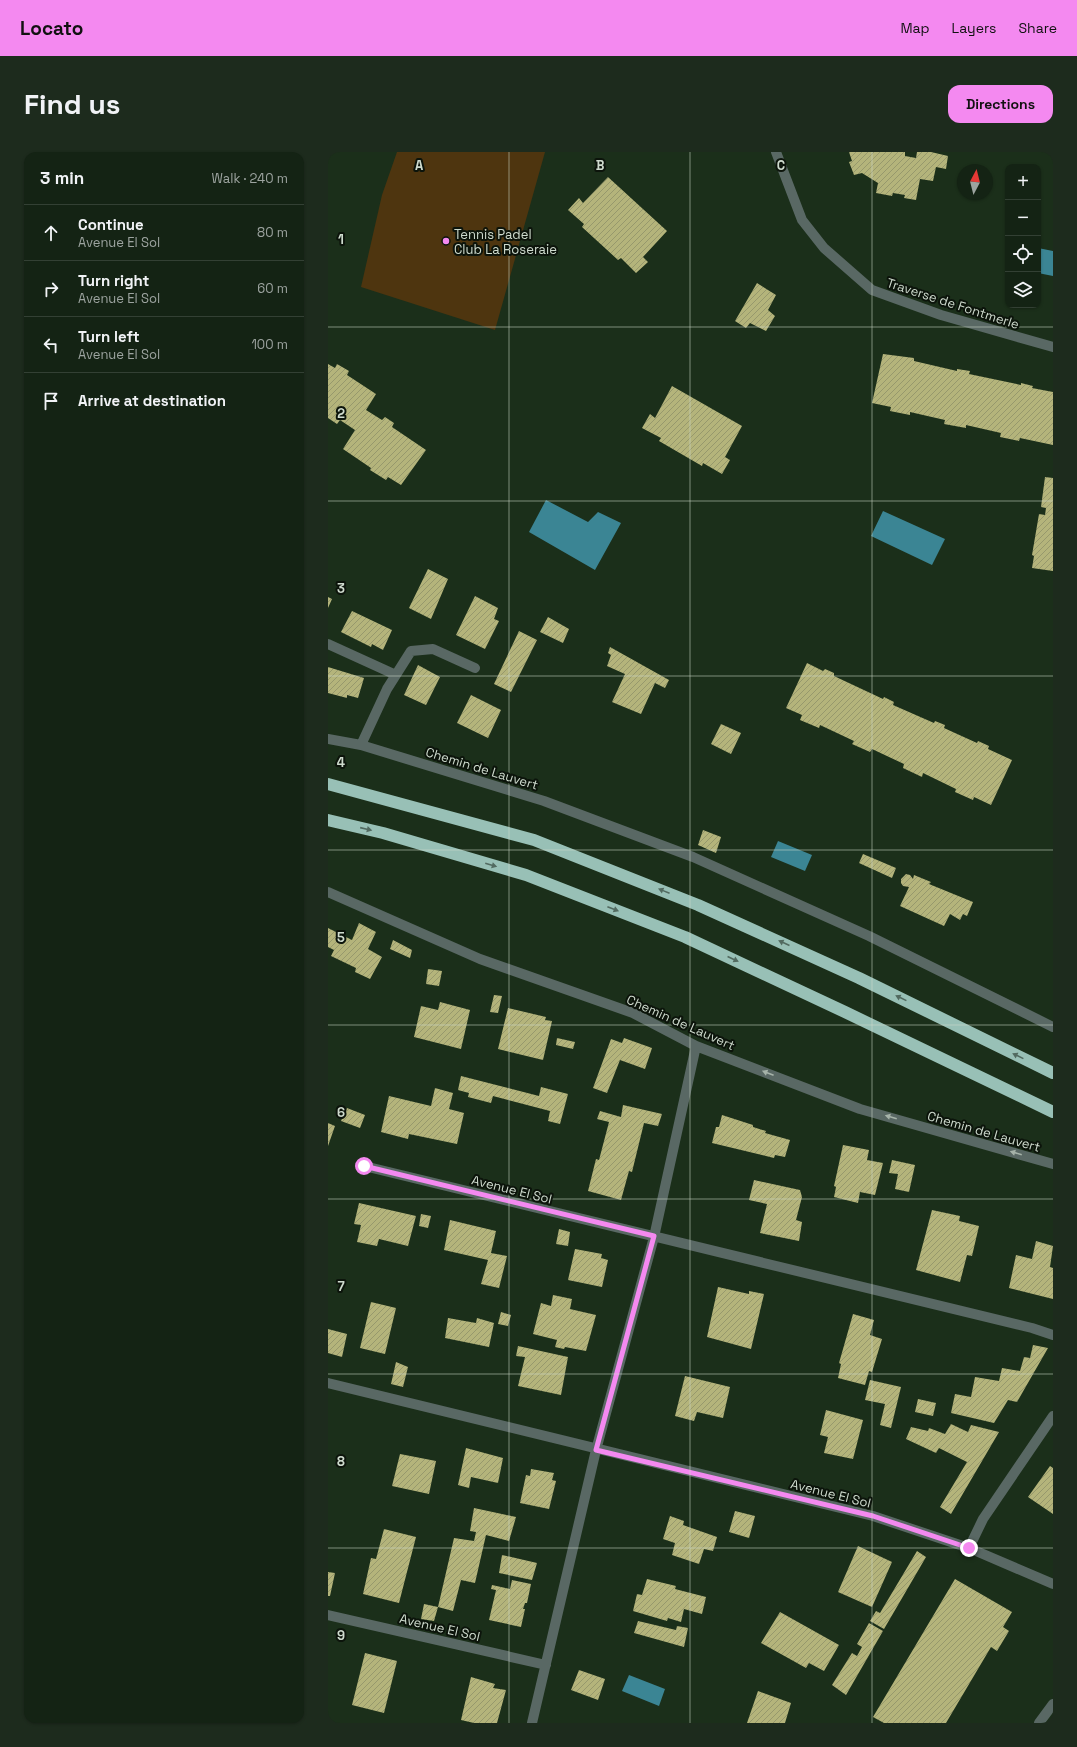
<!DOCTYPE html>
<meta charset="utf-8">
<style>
:root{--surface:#142314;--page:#1d2b1d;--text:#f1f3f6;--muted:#9da4a0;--line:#334034;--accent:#f489f0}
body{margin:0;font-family:"Space Grotesk",sans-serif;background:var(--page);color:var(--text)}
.controls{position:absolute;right:12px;top:12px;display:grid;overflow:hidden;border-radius:8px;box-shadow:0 1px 3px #0004}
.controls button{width:36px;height:36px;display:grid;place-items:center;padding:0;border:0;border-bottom:1px solid var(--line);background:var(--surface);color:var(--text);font:20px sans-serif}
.compass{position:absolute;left:629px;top:12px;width:36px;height:36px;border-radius:50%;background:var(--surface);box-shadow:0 1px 3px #0004;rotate:7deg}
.stop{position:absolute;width:12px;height:12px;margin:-9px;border:3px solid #f489f0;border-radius:50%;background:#fff}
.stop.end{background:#f489f0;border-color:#fff;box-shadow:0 1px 4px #0008}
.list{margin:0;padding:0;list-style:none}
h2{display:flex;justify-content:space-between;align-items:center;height:52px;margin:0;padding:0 16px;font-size:17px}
h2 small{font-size:13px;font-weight:400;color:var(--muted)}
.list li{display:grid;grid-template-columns:26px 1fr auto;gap:12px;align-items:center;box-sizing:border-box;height:56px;padding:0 16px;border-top:1px solid var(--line)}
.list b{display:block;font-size:15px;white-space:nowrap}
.list p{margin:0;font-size:13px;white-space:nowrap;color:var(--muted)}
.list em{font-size:13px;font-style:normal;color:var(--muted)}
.icon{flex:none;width:22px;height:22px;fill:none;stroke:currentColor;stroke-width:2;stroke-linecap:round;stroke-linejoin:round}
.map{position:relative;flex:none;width:725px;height:1571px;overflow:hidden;border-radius:12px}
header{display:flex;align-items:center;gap:24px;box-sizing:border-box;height:56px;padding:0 20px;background:var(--accent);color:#111}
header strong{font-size:19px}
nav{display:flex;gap:22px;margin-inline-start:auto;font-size:14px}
.intro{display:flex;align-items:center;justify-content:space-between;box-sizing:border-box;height:96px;padding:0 24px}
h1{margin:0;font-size:28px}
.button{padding:10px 18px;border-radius:12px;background:var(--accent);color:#111;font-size:14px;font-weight:700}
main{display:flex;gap:24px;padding:0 24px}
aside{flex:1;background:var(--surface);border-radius:12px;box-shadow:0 1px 3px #0004}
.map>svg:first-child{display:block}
.grass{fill:#4e350f}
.water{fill:#3b8594}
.building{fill:url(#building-hatch)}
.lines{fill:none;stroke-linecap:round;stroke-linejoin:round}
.minor{stroke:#596864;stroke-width:10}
.highway{stroke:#98c0b6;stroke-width:12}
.oneway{fill:#526a60}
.oneway2{fill:#a6b3a9}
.route{stroke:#f489f0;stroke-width:5}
.grid{fill:none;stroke:#cfdbce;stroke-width:1;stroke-opacity:0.55}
.poi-dot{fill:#f489f0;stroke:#0c140b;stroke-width:1.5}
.labels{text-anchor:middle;stroke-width:4;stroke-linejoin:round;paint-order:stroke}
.poi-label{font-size:13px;fill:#cfdbce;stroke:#0c140b;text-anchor:start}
.street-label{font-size:13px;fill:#cfdbce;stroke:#0c140b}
.grid-label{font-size:13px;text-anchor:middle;font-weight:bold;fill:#cfdbce;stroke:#0c140b;stroke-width:4;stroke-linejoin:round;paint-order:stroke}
</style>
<header>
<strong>Locato</strong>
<nav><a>Map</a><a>Layers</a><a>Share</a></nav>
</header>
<div class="intro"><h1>Find us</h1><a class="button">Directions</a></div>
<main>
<aside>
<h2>3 min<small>Walk · 240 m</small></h2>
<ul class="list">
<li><svg class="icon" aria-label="ahead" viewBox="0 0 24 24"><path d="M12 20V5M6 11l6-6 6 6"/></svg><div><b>Continue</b><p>Avenue El Sol</p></div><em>80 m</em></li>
<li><svg class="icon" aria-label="right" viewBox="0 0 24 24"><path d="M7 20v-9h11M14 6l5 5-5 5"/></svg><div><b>Turn right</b><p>Avenue El Sol</p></div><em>60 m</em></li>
<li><svg class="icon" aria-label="left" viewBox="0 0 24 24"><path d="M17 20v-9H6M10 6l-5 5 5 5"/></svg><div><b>Turn left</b><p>Avenue El Sol</p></div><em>100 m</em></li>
<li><svg class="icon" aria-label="arrive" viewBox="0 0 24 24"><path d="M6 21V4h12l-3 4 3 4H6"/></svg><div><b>Arrive at destination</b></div></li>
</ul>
</aside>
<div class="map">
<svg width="725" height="1571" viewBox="0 0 725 1571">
<defs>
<pattern id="building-hatch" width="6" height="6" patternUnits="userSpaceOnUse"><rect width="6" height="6" fill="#b4b47b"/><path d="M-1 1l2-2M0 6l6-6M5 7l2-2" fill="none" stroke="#96986c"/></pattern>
</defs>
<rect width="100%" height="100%" fill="#1b2f1a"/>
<!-- grass -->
<path class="grass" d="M69 0H217L167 178 33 135 54 43Z"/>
<!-- water -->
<path class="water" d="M710 96 725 99V124L710 121Z
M218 348 260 370 270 360 293 371 267 418 201 380Z
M555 359 617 387 604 413 543 384Z
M450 689 484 703 477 719 443 705Z
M301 1523 337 1537 331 1554 294 1539Z"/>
<!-- building -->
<path class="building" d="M521 0H577V4L588 6 589 0H603L620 4 618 17 608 15 605 29 592 27 588 48 576 46 577 43 565 41 564 44 548 41 550 31 534 21 526 23 521 10 524 9Z
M280 25 339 79 315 105 320 110 308 121 293 106 290 108 254 75 256 72 240 58 251 46 255 51Z
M429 131 448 143 440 158 447 164 438 179 422 171 418 176 407 169Z
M555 202 586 206V209L629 219V217L642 219 641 222 693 233V231L705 234 704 236 725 240V293L692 286 691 289 672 285 673 281 638 273V276L616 272 617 268 582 260V263L562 259 563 255 544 251Z
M0 212 7 216 9 212 21 219 19 223 48 242 38 258 54 268 57 265 66 271 64 275 98 298 73 333 60 325 58 328 42 318 43 316 15 297 27 278 12 268 9 272 0 266Z
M344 234 414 274 397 305 402 308 394 322 375 311 374 314 331 289 333 286 314 276 322 262 327 266Z
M717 325 725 326V419L704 416 706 404 704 403 711 362 717 363 718 356 713 355Z
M100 417 120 427 103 467 81 456Z
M147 444 170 456 166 467 171 469 157 497 128 483Z
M0 445 4 447 0 456Z
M24 459 64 478 55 498 44 492 43 495 13 480Z
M220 465 241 477 235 491 212 480Z
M191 479 209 488 183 540 166 532Z
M282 495 341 528 337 536 327 531 313 562 284 550 297 522 279 514 283 503 280 501Z
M479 511 495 519 497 517 506 521V524L555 547 556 545 566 550 565 553 606 571 607 569 617 573 616 576 649 591 650 589 661 594 660 597 684 608 663 653 646 645 645 648 627 640 628 637 595 621 594 625 575 616 576 612 544 597 542 600 524 592 526 589 492 573 491 576 472 568 474 563 458 556Z
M90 513 112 525 98 553 76 543Z
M0 515 36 526 30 546 19 543V546L0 541Z
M143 543 173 558 160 586 129 571Z
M393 572 413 581 403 602 383 592Z
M375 678 393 685 388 701 370 693Z
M535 702 568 716 564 726 531 711Z
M578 722 582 723 585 727 586 723 603 730 601 732 645 750 639 764 635 762 632 768 622 762 616 774 572 754 581 735 575 734 573 731V727Z
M31 771 48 780 40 797 54 805 42 827 27 820 28 816 3 804 6 798 0 795V776L24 788Z
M65 788 84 798 82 806 62 797Z
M100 817 114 819 111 834 98 832Z
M166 843 174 844 170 861 162 860Z
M112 850 142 858 133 897 86 885 93 854 110 858Z
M180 856 218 865 217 868 224 869 215 908 170 897Z
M229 886 247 890 245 897 228 893Z
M296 886 324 896 317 917 292 908 279 941 265 936 283 887 294 891Z
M133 924 211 944 213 935 240 942 232 972 220 969 222 959 165 944 163 951 140 945 141 941 130 938Z
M107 936 125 941 121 957 136 961 129 992 81 982 80 987 53 980 61 944 103 954Z
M295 953 334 962 330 974 316 971 304 1020 301 1019 293 1048 260 1039 268 1007 271 1008 281 970 269 967 272 959 293 965Z
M19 956 37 963 32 976 13 969Z
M394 963 425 973V975L438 979 437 981 462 988 457 1005 447 1003 446 1006 384 991 388 975H391Z
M0 971 7 974 0 994Z
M515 993 541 998 539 1008 555 1011 547 1043 532 1040 530 1051 506 1045 508 1035 506 1034Z
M564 1008 587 1013 581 1040 567 1037 570 1022 561 1021Z
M426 1028 472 1038 474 1045 468 1068 474 1070 471 1089 432 1081 439 1052 421 1048Z
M31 1051 88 1064 80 1094 51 1087 49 1094 29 1090 33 1073 26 1072Z
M604 1058 632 1064 631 1069 651 1074 644 1104 639 1103 632 1130 588 1118Z
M93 1062 103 1064 100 1076 91 1074Z
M122 1068 168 1079 163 1101 179 1104 171 1136 153 1132 160 1108 116 1098Z
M231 1077 242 1080 240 1094 228 1092Z
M708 1089 725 1094 722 1115 725 1116V1147L681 1136 688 1103 704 1107Z
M247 1097 274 1102 273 1106 280 1108 274 1135 240 1128Z
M390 1135 421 1142V1139L436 1142 423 1197 379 1185Z
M225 1143 244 1147 242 1157 268 1163 258 1199 237 1195 236 1197 227 1195 229 1188 205 1182 213 1151 223 1154Z
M43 1150 68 1156 57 1202 32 1196Z
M173 1160 183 1163 180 1174 170 1172Z
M525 1162 546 1168 542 1183 554 1187 544 1220 541 1219 537 1233 510 1226 513 1212 511 1211Z
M120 1166 148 1171 149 1166 166 1171 161 1195 117 1186Z
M0 1177 19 1182 14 1205 0 1201Z
M705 1193 720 1196 689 1250 680 1248 666 1271 623 1261 627 1242 643 1245 647 1225 671 1229 674 1216 692 1219 696 1205 702 1206Z
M190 1194 240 1205 233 1243 190 1234 197 1205 188 1204Z
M68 1210 80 1215 75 1235 63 1232Z
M357 1224 402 1235 395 1266 369 1260 366 1269 347 1264Z
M542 1228 573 1235 563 1276 552 1273 557 1252 537 1248Z
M590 1247 608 1251 605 1264 587 1260Z
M498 1258 535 1268 525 1307 496 1301 500 1285 492 1283Z
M623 1272 640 1280 643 1273 671 1280 623 1362 612 1355 639 1310 611 1296 608 1301 578 1287 583 1275 600 1279 601 1276 617 1282Z
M138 1296 175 1306 170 1331 143 1325 141 1336 130 1333Z
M72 1302 108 1309 101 1342 64 1334Z
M722 1314 725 1316V1362L700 1345Z
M203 1317 226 1321 224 1328 228 1329 221 1357 192 1351 198 1323 202 1324Z
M146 1356 188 1365 181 1389 158 1383 147 1431 133 1428 125 1459 110 1455 126 1386 146 1389 148 1380 142 1379Z
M407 1359 427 1364 421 1386 401 1380Z
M342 1364 356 1369 355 1373 389 1385 385 1399 376 1397 371 1412 344 1403 347 1391 335 1387Z
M56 1377 88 1385 71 1451 35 1442 43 1406 48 1407Z
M530 1394 564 1410 544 1455 510 1440Z
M589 1399 598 1405 556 1477 542 1469 548 1459 552 1461Z
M174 1403 209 1411 204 1428 171 1421Z
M0 1420 7 1421 2 1444H0Z
M319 1427 348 1434 347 1437 378 1445 374 1462 356 1457 353 1470 340 1466 339 1469 305 1459 309 1442 314 1443Z
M627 1427 684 1460 675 1475 681 1479 669 1499 663 1495 618 1571H556L545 1565Z
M184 1428 203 1432 199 1451H197L195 1457H197L193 1475 161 1468 168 1438 163 1437 164 1433 182 1437Z
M96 1452 110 1455 106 1469 93 1467Z
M452 1460 511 1493 496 1519 481 1511 478 1516 433 1491Z
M310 1469 348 1478 349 1474 360 1476 356 1495 306 1481Z
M541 1471 555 1479 518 1543 504 1533 524 1501 529 1504 534 1495 529 1492Z
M37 1501 69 1509 56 1561 24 1553Z
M251 1518 277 1527 270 1548 243 1538Z
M143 1525 167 1532 165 1536 178 1538 169 1571H146L133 1568Z
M430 1539 463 1551 457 1571H419Z"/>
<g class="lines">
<!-- minor -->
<path class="minor" d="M448 0 474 68 496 96 544 138 613 163 725 195
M0 492 68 523
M0 587 33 593 216 649 365 705 541 784 725 875
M33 593 59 537 83 499 105 497 147 516
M0 740 152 807 305 861 368 894 532 957 725 1012
M36 1014 704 1176 725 1183
M0 1231 545 1364 641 1396 725 1432
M641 1396 655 1367 725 1264
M0 1463 218 1513
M204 1571 268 1298 326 1085 368 894
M711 1571 725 1552"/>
<!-- highway -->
<path class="highway" d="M0 632 206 688 370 753 531 826 725 921
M0 668 55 681 198 723 357 785 517 860 725 960"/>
</g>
<!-- one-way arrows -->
<defs><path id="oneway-solid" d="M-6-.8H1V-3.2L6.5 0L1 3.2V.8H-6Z"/></defs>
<g class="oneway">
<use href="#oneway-solid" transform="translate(38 677) rotate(13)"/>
<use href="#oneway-solid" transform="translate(163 713) rotate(16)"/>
<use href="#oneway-solid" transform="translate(336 739) rotate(-158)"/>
<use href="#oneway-solid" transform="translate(285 757) rotate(21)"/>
<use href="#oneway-solid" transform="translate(456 791) rotate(-156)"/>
<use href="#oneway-solid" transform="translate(405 807) rotate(25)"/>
<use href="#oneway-solid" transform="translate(573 846) rotate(-154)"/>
<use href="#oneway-solid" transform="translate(690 904) rotate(-154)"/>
</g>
<g class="oneway2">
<use href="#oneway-solid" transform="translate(440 921) rotate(-159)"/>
<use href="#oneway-solid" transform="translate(563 965) rotate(-164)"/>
<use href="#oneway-solid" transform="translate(688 1001) rotate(-164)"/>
</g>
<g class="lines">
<!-- route -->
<path class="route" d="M36 1014 326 1084 268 1298 545 1364 641 1396"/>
</g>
<!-- grid -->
<path class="grid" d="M181 0V1571M362 0V1571M544 0V1571M0 175H725M0 349H725M0 524H725M0 698H725M0 873H725M0 1047H725M0 1222H725M0 1396H725"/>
<!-- markers -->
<circle class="poi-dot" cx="118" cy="89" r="4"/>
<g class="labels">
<!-- poi labels -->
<g class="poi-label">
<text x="126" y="87">Tennis Padel<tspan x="126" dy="15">Club La Roseraie</tspan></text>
</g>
<!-- street labels -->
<g class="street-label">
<text transform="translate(625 151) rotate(18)" y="5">Traverse de Fontmerle</text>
<text transform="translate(154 616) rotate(17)" y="5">Chemin de Lauvert</text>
<text transform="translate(353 870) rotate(24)" y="5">Chemin de Lauvert</text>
<text transform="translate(656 979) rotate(16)" y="5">Chemin de Lauvert</text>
<text transform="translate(184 1037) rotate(14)" y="5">Avenue El Sol</text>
<text transform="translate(503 1341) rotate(14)" y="5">Avenue El Sol</text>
<text transform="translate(112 1475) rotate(13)" y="5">Avenue El Sol</text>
</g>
</g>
<g class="grid-label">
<text x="91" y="18">A</text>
<text x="272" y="18">B</text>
<text x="453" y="18">C</text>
<text x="13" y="92">1</text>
<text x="13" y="266">2</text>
<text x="13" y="441">3</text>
<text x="13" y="615">4</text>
<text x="13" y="790">5</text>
<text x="13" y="965">6</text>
<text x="13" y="1139">7</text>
<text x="13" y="1314">8</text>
<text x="13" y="1488">9</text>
</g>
</svg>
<div class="controls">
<button>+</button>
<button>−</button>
<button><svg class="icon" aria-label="locate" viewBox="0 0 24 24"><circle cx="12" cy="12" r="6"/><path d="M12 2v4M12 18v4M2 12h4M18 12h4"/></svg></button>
<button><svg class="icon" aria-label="layers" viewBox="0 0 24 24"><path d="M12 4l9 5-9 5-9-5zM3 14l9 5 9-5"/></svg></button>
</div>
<svg class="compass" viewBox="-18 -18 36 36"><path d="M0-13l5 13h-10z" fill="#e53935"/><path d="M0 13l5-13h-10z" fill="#9da4a0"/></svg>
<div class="stop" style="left:36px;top:1014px"></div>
<div class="stop end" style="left:641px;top:1396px"></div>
</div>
</main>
